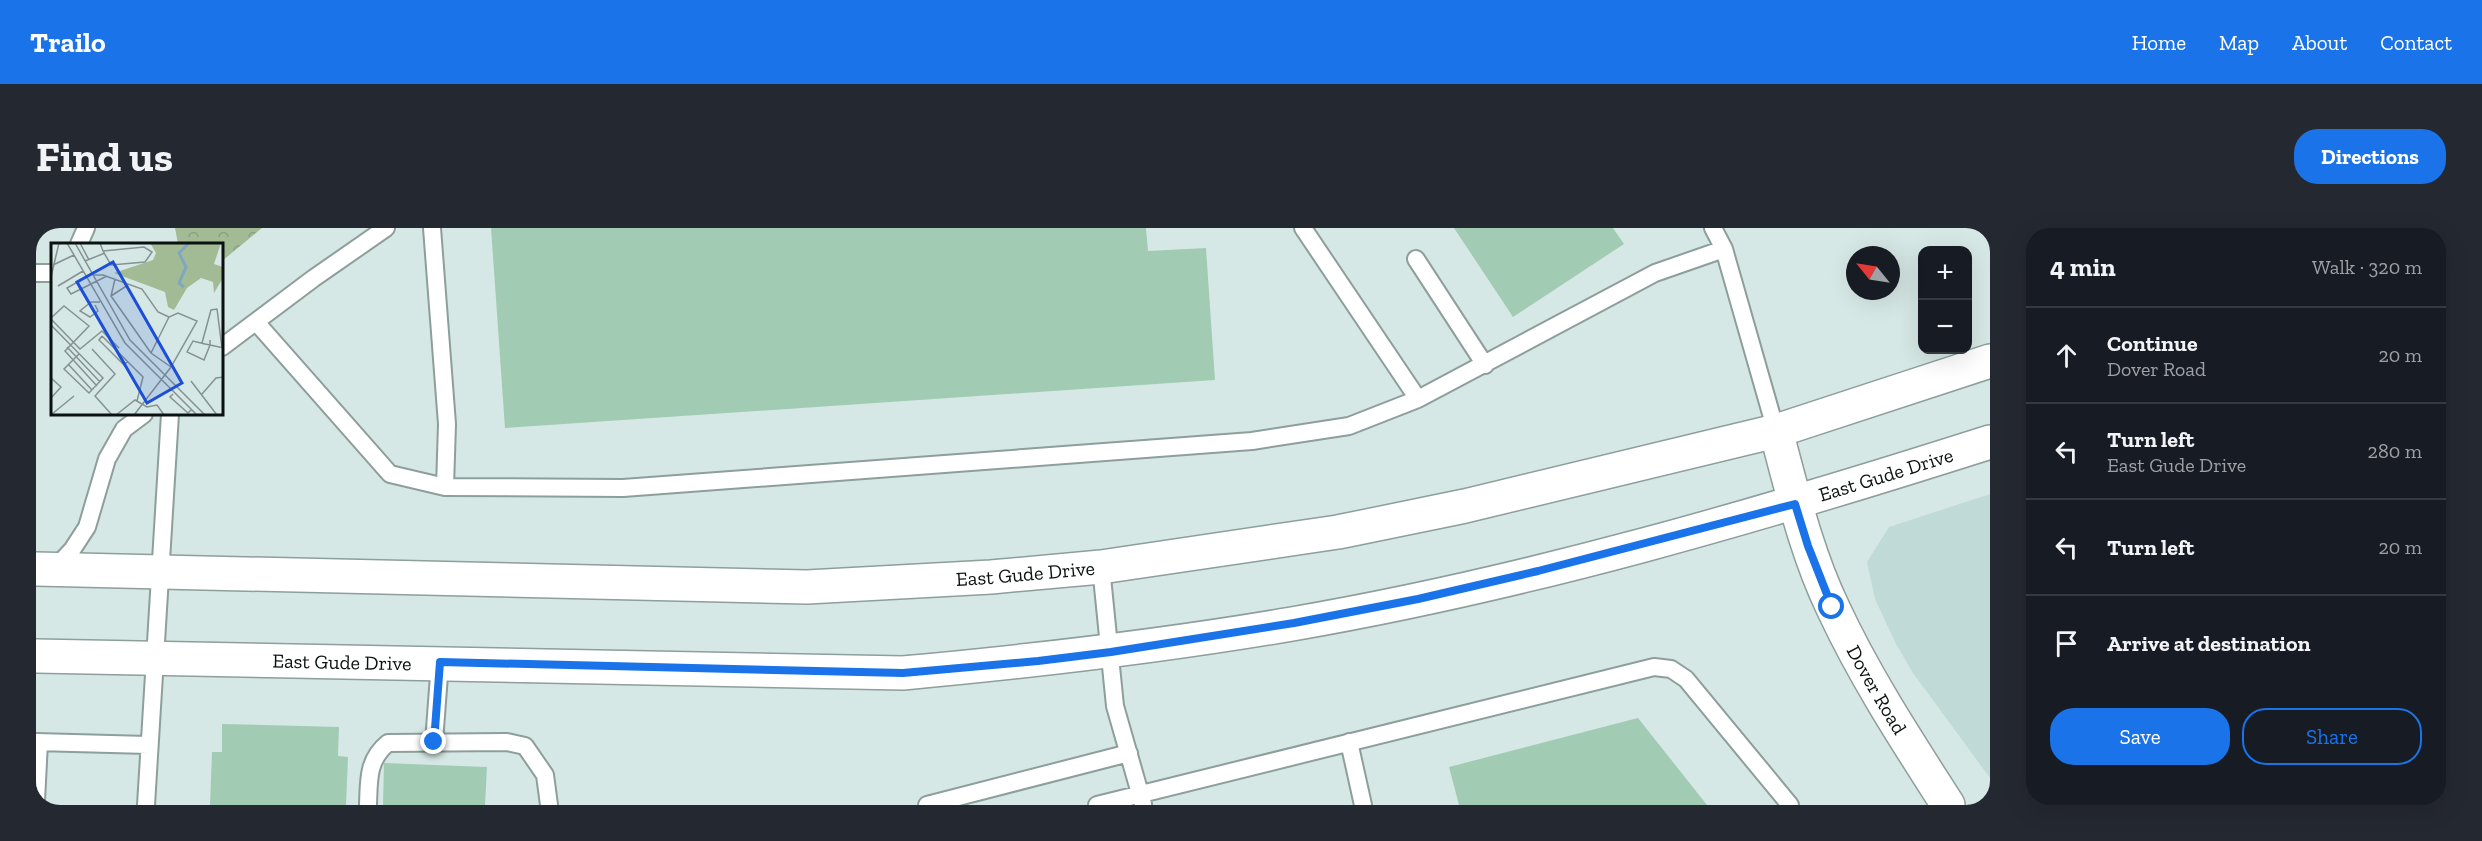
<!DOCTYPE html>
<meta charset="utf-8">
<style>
:root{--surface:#171b24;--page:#242831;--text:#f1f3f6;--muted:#9ea1a6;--line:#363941;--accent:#1a73e8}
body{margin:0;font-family:"Zilla Slab",serif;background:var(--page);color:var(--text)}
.controls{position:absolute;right:18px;top:18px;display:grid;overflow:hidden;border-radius:12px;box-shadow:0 6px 24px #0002}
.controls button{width:54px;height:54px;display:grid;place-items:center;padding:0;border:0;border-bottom:2px solid var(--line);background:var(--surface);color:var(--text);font:30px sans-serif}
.compass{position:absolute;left:1810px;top:18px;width:54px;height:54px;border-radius:50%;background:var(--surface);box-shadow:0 6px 24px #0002;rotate:300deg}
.stop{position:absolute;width:18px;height:18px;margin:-14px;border:4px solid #1a73e8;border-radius:50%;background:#fff}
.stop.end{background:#1a73e8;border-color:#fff;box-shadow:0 2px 6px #0008}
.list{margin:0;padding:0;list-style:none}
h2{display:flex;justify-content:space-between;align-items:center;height:78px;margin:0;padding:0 24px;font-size:26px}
h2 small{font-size:20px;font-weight:400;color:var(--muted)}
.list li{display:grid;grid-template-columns:39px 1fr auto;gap:18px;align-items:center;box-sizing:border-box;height:96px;padding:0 24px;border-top:2px solid var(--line)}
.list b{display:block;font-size:22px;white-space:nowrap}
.list p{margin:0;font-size:20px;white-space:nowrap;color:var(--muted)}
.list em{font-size:20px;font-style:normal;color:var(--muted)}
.actions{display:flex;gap:12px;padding:18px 24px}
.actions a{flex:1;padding:14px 0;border:2px solid var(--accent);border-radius:24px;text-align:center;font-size:21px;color:var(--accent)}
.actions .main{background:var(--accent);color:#fff}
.icon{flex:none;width:33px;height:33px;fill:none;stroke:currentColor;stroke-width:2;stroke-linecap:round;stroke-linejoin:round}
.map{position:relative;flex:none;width:1954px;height:577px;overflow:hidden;border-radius:24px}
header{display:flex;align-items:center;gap:36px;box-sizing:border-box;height:84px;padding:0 30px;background:var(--accent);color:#fff}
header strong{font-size:28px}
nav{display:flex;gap:33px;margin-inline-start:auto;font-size:21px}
.intro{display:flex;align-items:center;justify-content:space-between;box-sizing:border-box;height:144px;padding:0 36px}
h1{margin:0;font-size:42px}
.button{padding:15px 27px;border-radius:24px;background:var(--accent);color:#fff;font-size:21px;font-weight:700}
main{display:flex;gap:36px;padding:0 36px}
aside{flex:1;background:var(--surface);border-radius:24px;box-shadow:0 6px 24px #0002}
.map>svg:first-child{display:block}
.built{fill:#c0dbd7}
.forest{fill:url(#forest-crowns)}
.building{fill:#a1ccb3}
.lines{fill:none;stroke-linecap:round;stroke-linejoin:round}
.service-casing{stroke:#8d9e9b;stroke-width:20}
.tertiary-casing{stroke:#8d9e9b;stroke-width:36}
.secondary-casing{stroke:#8d9e9b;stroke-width:36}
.service{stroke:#fff;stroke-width:16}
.tertiary{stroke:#fff;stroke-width:33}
.secondary{stroke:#fff;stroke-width:33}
.route{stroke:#1a73e8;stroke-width:8}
.labels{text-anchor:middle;stroke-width:4.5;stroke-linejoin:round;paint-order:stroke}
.street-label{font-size:20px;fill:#0b1110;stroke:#fff}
.inset-river{fill:none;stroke:#7fa7c1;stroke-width:3}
.inset-road{fill:none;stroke:#859290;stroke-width:1.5}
.view{fill:#1d4ed8;fill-opacity:0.15;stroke:#1d4ed8;stroke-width:3}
.inset-edge{fill:none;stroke:#0b1110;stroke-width:3}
</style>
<header>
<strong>Trailo</strong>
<nav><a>Home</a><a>Map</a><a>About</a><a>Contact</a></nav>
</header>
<div class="intro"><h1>Find us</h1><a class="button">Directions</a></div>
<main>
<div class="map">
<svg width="1954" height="577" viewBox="0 0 1954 577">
<defs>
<pattern id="forest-crowns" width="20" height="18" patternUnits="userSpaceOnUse" patternTransform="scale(1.5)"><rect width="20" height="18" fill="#a3bb95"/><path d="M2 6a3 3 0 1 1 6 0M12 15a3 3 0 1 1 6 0" fill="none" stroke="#8ba07f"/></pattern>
</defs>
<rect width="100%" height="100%" fill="#d6e8e5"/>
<!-- built -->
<path class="built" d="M1954 266V550L1877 445 1860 416 1839 371 1831 334 1853 299Z"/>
<!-- forest -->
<path class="forest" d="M139 0H226L186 33V16H142Z"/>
<!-- building -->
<path class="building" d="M455 0H1110L1112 23 1170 20 1179 152 469 200Z
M1418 0H1577L1588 16 1477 89Z
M1602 490 1671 577H1423L1413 539Z
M186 496 303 499 302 528 312 529 310 577H174L176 524H186Z
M348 535 451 539 449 577H347Z"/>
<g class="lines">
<!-- service casing -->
<g class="service-casing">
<path id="service" d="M396 0 411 196 409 259
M1267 0 1382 171 1619 45 1688 21
M1677 0 1688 21 1740 203
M43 16 50 0
M1380 31 1449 137
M0 45H16
M220 94 354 246 409 259 587 260 1216 213 1313 198 1382 171
M186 119 278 50 350 0
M1065 339 1079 478 1107 576
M18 341 36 322 51 299 71 231 88 201 108 186
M0 514 112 517
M398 514 404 434
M1313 514 1327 577
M0 573 3 514
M110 577 134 186
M332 577C333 553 331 532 352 515L471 514 489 518 509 547 513 577
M891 577 1093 525
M1061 577 1618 439 1635 441 1650 451 1754 577"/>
</g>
<!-- tertiary casing -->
<g class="tertiary-casing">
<g id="tertiary">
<path id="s1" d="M1740 203C1756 262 1770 324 1797 380 1829 449 1871 513 1912 577"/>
</g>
</g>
<!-- secondary casing -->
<g class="secondary-casing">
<g id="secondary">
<path id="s2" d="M0 341 771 359 955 349 1065 339 1302 304 1429 278 1740 203 1954 133"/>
<path id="s3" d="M0 428 867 445C998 433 1127 418 1256 396 1493 355 1725 287 1954 214"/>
</g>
</g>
<!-- service -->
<use href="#service" class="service"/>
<!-- tertiary -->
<use href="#tertiary" class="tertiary"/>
<!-- secondary -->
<use href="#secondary" class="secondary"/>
</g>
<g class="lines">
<!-- route -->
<path class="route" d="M398 514 404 434 867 445 1002 433 1075 424 1258 395 1382 371 1502 343 1759 276 1772 318 1796 379"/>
</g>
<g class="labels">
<!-- street labels -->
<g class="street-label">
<text dy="7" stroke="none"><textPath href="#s3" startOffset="1872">East Gude Drive</textPath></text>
<text dy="7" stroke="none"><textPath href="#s2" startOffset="990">East Gude Drive</textPath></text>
<text dy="7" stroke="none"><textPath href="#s3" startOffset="306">East Gude Drive</textPath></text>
<text dy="7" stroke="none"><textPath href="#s1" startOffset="279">Dover Road</textPath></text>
</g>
</g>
<!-- overview -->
<g transform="translate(15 15)">
<rect width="172" height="172" fill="#d6e8e5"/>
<path d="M99 0H170L163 21 172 24V35L163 50 162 39 150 35 136 45 123 67 117 64 114 49 63 30 102 17 105 10Z" fill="#a3bb95"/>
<path class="inset-river" d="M133 44 128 40 135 24 128 10 138 0"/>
<path class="inset-road" d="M16 0 74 100 146 172M24 0 79 97 154 172M29 0 38 17M49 0 52 8 60 22 94 19 101 9 93 4 52 8M34 18 54 10M2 22 23 12M42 32H52L91 46 107 69 118 74M0 34 8 0M64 36 60 53 100 110M30 37 16 45 20 51 56 33M7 43 32 28M60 53 77 42M44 62 47 68 39 74 29 68 40 59H49M0 75 13 63 38 83 14 108 46 143M0 76 29 106 51 88 68 105M0 82 51 134 52 135 38 150 13 126 28 111M51 93 92 134 86 158M51 93 48 97 73 122 77 118M159 97V102L153 117 136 109 142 98 154 101 159 102 173 105M151 100 160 67 166 66 171 105M16 104 49 139M41 106 64 131 44 153 61 172M17 121 41 147M0 135 10 144 0 155M140 138 166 172M122 151 119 154 137 170 140 167M151 151 165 135 173 134M1 171 23 153M65 172 84 157 96 164 106 162 113 172M83 172 120 124 146 78 127 70 118 74 100 110 120 124"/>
<path class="view" d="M62 19 131 140 96 160 26 39Z"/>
<rect width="172" height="172" class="inset-edge"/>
</g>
</svg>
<div class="controls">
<button>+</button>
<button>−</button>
</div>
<svg class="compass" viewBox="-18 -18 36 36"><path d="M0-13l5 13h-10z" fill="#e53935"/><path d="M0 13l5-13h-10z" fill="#9ea1a6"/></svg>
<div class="stop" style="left:1796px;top:379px"></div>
<div class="stop end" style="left:398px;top:514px"></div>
</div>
<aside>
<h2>4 min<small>Walk · 320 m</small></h2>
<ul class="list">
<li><svg class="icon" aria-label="ahead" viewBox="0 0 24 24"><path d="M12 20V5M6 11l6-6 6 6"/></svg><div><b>Continue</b><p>Dover Road</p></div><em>20 m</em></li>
<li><svg class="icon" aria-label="left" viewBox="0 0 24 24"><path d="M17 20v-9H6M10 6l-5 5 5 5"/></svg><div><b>Turn left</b><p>East Gude Drive</p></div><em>280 m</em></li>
<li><svg class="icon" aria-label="left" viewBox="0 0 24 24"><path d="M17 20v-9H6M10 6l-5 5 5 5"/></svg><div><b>Turn left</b></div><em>20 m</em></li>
<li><svg class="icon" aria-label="arrive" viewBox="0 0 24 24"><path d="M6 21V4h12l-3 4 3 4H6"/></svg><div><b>Arrive at destination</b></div></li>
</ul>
<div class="actions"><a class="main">Save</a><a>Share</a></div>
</aside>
</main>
